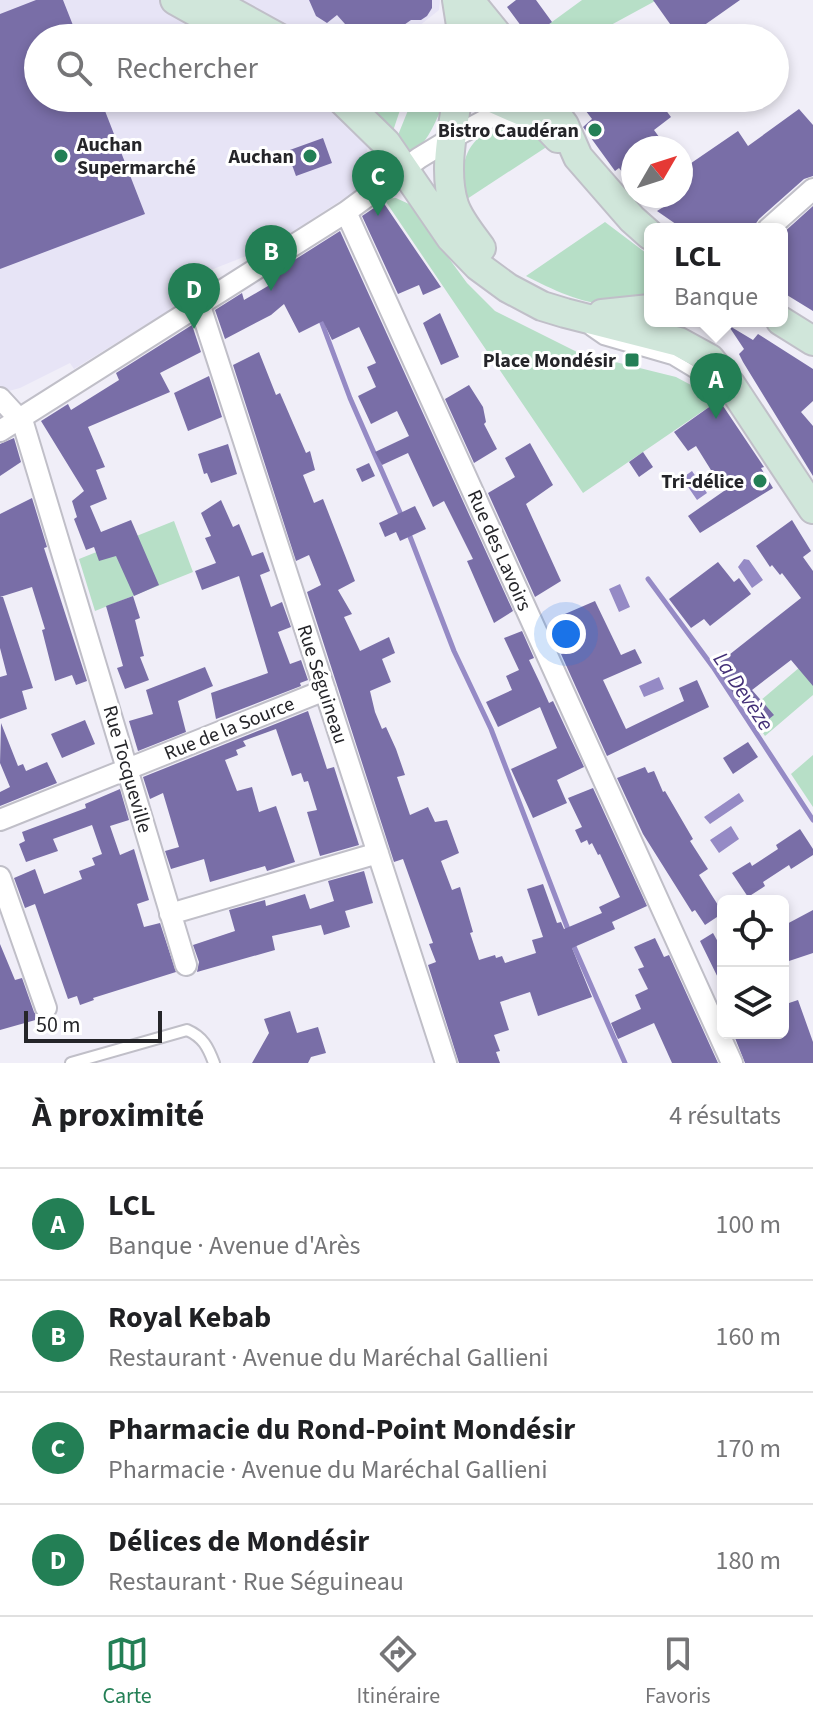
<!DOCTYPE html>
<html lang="fr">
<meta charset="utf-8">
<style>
:root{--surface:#fff;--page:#f6f6f6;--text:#202124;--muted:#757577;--line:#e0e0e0;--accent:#237f55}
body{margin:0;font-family:"Source Sans 3",sans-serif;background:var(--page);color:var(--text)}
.controls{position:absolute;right:24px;bottom:24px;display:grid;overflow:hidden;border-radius:12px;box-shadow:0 4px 12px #0003}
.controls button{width:72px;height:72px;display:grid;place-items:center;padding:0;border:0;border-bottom:2px solid var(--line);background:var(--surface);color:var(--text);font:40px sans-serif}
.compass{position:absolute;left:621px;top:136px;width:72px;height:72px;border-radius:50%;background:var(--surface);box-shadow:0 4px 12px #0003;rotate:51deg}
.scale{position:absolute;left:24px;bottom:20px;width:138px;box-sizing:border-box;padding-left:8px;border:4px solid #252529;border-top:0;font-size:22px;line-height:28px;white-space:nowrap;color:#252529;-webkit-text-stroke:6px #fff;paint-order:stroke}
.you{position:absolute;left:566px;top:634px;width:28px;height:28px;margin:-20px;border:6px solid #fff;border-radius:50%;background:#1a73e8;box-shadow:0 0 0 12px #1a73e833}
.badge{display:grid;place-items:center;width:52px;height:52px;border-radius:50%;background:var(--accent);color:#fff;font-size:26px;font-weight:700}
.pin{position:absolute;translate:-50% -66px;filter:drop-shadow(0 2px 4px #0008)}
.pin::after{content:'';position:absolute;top:42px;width:28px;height:24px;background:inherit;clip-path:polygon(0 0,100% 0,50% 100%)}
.popup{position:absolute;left:644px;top:223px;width:144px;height:104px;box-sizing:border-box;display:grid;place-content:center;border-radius:12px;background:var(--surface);filter:drop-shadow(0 2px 6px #0005);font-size:26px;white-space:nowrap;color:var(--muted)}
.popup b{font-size:30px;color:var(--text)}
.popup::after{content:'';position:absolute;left:50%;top:100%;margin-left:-16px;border:16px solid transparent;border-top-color:var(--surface)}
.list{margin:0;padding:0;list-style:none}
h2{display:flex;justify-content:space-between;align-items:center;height:104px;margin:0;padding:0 32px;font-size:34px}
h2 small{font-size:26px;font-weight:400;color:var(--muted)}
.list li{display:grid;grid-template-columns:52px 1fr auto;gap:24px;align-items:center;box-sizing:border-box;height:112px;padding:0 32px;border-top:2px solid var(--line)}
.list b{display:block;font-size:30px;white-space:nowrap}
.list p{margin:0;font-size:26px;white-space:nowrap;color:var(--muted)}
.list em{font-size:26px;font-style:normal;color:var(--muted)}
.icon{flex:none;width:44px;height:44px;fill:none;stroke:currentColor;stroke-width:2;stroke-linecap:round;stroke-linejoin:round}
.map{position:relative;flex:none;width:813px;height:1063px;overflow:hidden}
.search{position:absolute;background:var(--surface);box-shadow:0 4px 12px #0003;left:24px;right:24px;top:24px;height:88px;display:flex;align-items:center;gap:20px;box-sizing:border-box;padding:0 28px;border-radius:44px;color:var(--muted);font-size:30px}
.sheet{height:552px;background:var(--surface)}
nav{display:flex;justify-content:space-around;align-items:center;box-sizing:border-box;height:112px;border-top:2px solid var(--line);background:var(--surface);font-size:22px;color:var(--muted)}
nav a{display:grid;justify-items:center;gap:4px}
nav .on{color:var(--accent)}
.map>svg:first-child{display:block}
.built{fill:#e7e4f6}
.green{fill:#b7dfc7}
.water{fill:#958ac5}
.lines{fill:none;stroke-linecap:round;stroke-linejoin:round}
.stream{stroke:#958ac5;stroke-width:5}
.building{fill:#796ea7}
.service-casing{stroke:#c0bfc8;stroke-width:14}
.minor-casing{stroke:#c0bfc8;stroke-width:24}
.secondary-casing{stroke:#c0bfc8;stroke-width:32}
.service{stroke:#fff;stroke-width:10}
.minor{stroke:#fff;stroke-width:20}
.secondary{stroke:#d0e6da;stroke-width:28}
.poi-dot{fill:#237f55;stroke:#fff;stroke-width:3}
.labels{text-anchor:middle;stroke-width:6;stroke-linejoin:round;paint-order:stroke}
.poi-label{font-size:20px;font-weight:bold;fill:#252529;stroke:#fff;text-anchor:end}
.street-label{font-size:20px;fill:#252529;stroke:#fff}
.water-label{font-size:22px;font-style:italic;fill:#432f77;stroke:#fff}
</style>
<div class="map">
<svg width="813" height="1063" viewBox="0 0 813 1063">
<rect width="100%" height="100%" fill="#f0eef8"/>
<!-- built -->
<path class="built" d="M0 0H440L439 10 404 38H38V98H377L360 188 269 247 198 275 202 290 74 369 70 363 20 388 5 392 0 387Z"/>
<!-- green -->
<path class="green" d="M582 0H657L587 38H530Z
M355 98H404L392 134Z
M413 98H440L444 103C435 122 428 144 409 155L396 140Z
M508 122 535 128 548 146 467 199C457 158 468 136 508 122Z
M396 198 409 204 467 283 495 311 579 353 676 377 719 400 583 493 384 199Z
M605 222 650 256V293C611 319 563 295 526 276Z
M174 521 193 572 95 611 79 559Z
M813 656V695L765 736 748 711Z
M813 755V807L791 774Z"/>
<!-- water -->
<path class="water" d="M692 471 707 493 697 500 682 478Z
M744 559 749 560 763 580 752 588 738 567Z
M620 584 630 607 619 612 609 589Z
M659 677 664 689 644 697 639 686Z
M739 793 744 801 710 824 704 817Z
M731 826 739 839 719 853 710 840Z"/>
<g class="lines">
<!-- stream -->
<path class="stream" d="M319 315 350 398 402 517
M409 534 454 651 491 729 569 932
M648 579 713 667 813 820
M572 942 625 1063"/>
</g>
<!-- building -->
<path class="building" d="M36 0H63L78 38H38V98H100L145 214 0 269V14Z
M309 0H432V8L427 16 421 20H411L394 32 392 38H366L363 27 345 24 337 15 327 23 316 16Z
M516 0H536L552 22 530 38 507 7Z
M653 0H740L686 38H680Z
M576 98H645L648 101 652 98 658 107 662 105 671 117 654 130 667 148H633V165L623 173 619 168 615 171 583 127 592 119Z
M799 109 813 125V176L804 179 759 219 752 229H683L657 211 681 196V170L738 131 748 146Z
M323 138 332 163 296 176 287 151Z
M383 202 417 252 441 287 423 295 419 285 398 294 362 216Z
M813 206V311L782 292V234Z
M340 231 513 611 494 623 467 561 473 559 444 501 433 507 408 453 382 465 375 452 409 436 397 411 371 424 358 396 376 387 367 367 376 363 359 327 332 340 323 321 299 333 284 304 271 315 225 339 215 310 242 293 244 300 273 283 269 276Z
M440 313 459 357 441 365 423 323Z
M192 325 201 352 160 373 170 392 88 427 105 467 96 470 107 499 90 506 101 532 131 520 159 585 134 596 116 556 99 561 94 547 86 550 74 519 77 517 72 501 84 491 41 421 68 404 71 410 119 380 116 373Z
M728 325 753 340 758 334 813 369V401L801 412 813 426V476L743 362 739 354 744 349Z
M259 352 276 395 280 393 306 453 310 451 315 470 303 475 314 503 323 499 355 581 338 590 352 614 344 617 360 651 389 637 395 653 382 659 391 682 370 691 375 712 382 729 386 727 396 749 405 775 397 777 410 815 428 807 435 822 447 820 459 853 441 861 452 890 460 887 473 932 470 933 479 960 495 955 496 958 502 956 505 963 536 953 532 940 543 937 527 889 543 884 557 923 561 922 564 929 602 913 599 907 620 897 600 854 598 855 592 843 589 845 587 840 581 843 575 830 582 827 568 798 593 788 647 906 612 922 615 929 572 948 592 997 538 1016 530 992 500 1002 509 1030 494 1035 500 1051 496 1052 500 1063H459L428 965 436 962 429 944 433 943 403 859 394 862 307 592 321 585 309 555 296 561 233 365Z
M209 376 222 417 188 431 174 393Z
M469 385 483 407 486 422 484 424 497 449 474 463 445 399Z
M719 400 764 467 761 468 773 488 700 533 688 516 724 491 696 446 688 451 674 432Z
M14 438 21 462 0 476V444Z
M530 443 553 485 526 504 561 581 535 597 488 493 515 477 505 458Z
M228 444 237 474 211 483 207 473 204 474 198 454Z
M643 452 653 467 639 477 629 462Z
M369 463 375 476 362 482 356 469Z
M32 498 47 547 44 548 87 681 76 685 72 675 55 681 42 630 45 629 32 587 0 597V514Z
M221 500 233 527 239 524 252 556 263 552 270 571 260 575 271 607 282 602 291 627 278 632 290 664 301 660 308 680 300 683 301 686 216 719 211 693 268 673 239 576 202 590 195 571 216 563 205 538 211 536 201 513Z
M415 506 426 529 400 541 396 532 385 537 379 523Z
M792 520 811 551 803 557 813 571V686L791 660 752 690 774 715 759 727 740 700 738 701 715 666 801 598 782 573 780 575 772 565 770 567 756 546Z
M718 562 734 582 739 578 751 594 710 626 704 619 691 628 669 599Z
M133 596 140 618 135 620 144 656 140 657 149 680 125 689 117 668 123 666 106 606Z
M0 597H3L33 688 22 691 27 709 0 719V677L7 675 0 648Z
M595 601 621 655 635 649 642 663 603 680 626 729 684 701 679 688 697 680 709 707 607 756 561 654 572 649 558 617Z
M522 631 534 658 529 660 540 683 549 703 553 701 584 767 557 780 567 803 533 818 511 769 557 748 540 707 498 727 486 702 512 690 506 676 519 670 504 638Z
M205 667 213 686 178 701 186 732 138 751 129 721 153 714 146 690Z
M308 711 327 769 334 767 359 845 320 856 307 812 317 810 308 781 304 782 301 773 292 776 276 729 243 741 246 746 236 750 238 755 225 760 237 791 252 787 259 812 276 806 295 862 267 871 265 866 210 882 204 859 171 869 165 851 179 847 163 793 150 799 143 777Z
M85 720 95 744 62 758 51 734Z
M1 723 18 766 23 764 26 771 47 762 57 783 0 806V792L10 787 0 763Z
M748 742 758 757 733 774 723 758Z
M645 767 648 773 654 771 663 792 665 791 693 839 690 841 708 869 699 875 723 913 705 925 695 910 692 912 643 834 617 778Z
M120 789 129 820 110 826 120 855 134 849 149 900 137 904 144 927 160 923 176 972 93 998 94 1000 80 1005 77 996 68 999 35 904 25 908 14 878 35 869 44 894 82 879 79 871 95 865 92 858 102 854 92 825 53 839 58 851 26 862 19 844 25 841 22 832 86 808 85 804Z
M800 829 813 849V855L791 869 789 865 763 882 765 886 748 897 732 873 750 862 752 866 778 849 776 845Z
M364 871 373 903 345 911 350 927 324 935 321 925 272 936 275 950 197 972 199 962 193 945 235 931 229 910 265 900 266 906 305 894 310 909 334 901 328 881Z
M813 910V953L783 963V926Z
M713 933 723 951V988L700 941Z
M655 938 664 957 669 955 718 1063H672L654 1023 618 1039 611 1023 641 1009 635 995 648 989 638 969 644 967 634 947Z
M0 944 15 980 22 978 34 1012 39 1019 0 1030Z
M798 1000 813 1042V1063H745L733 1033H783V1005Z
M290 1011 297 1033 318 1027 326 1053 311 1057 308 1063H252L269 1033 264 1019Z"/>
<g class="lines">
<!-- service casing -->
<g class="service-casing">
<path id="service" d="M590 330 603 339 672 359 720 388
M71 1063 187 1030C203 1037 208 1047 214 1063"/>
</g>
<!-- minor casing -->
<g class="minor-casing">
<path id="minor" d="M346 212 732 1063
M768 229 813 189
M197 306 202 312 446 1063
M0 398 23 423 186 965
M0 431 346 212 419 158 452 138 491 117 523 114
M0 820 325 690
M0 877 46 1008
M170 914 378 853"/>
</g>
<!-- secondary casing -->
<g class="secondary-casing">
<path id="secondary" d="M175 0 227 29
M210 0 279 38
M457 0 463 38
M469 0 500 38
M340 98 386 143 451 238 478 266 508 288 542 306 565 313 679 342 710 359 731 385 813 509
M457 98C453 132 443 171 454 205 459 220 471 234 481 248
M492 98 540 119 558 138
M544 98 564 125 578 157 632 219 650 235
M602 314 650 309
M781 321 813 341"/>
</g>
<!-- service -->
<use href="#service" class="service"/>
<!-- minor -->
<use href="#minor" class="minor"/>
<!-- secondary -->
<use href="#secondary" class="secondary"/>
</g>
<!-- markers -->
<g class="poi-dot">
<circle cx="595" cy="130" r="8"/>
<circle cx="61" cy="156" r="8"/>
<circle cx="310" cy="156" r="8"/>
<rect x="624" y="352" width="16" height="16" rx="4"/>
<circle cx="760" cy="481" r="8"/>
</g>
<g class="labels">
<!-- poi labels -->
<g class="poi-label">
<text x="579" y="137">Bistro Caudéran</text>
<text x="77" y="151" text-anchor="start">Auchan<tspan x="77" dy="23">Supermarché</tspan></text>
<text x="294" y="163">Auchan</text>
<text x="616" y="367">Place Mondésir</text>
<text x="744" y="488">Tri-délice</text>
</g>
<!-- street labels -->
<g class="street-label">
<text transform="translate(500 550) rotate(66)" y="7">Rue des Lavoirs</text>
<text transform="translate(323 684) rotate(72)" y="7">Rue Séguineau</text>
<text transform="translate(229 728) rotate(-22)" y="7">Rue de la Source</text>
<text transform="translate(128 769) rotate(74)" y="7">Rue Tocqueville</text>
</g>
<!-- water labels -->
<g class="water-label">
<text transform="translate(744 691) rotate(56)" y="8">La Devèze</text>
</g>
</g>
</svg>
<div class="controls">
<button><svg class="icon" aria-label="locate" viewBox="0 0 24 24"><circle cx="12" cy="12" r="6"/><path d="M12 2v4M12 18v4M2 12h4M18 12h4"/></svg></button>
<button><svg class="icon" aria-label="layers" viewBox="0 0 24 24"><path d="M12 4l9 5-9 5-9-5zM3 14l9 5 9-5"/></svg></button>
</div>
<svg class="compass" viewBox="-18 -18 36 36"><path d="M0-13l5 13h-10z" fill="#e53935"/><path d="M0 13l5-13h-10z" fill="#757577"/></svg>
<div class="scale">50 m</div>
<div class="you"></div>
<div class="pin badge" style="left:716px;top:419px">A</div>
<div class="popup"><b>LCL</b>Banque</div>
<div class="pin badge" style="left:271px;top:291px">B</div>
<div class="pin badge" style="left:378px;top:216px">C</div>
<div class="pin badge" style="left:194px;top:329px">D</div>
<div class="search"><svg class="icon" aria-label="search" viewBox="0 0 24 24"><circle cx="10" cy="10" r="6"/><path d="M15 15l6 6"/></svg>Rechercher</div>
</div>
<section class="sheet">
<h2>À proximité<small>4 résultats</small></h2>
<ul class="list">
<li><span class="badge">A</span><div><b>LCL</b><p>Banque · Avenue d'Arès</p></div><em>100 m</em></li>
<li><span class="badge">B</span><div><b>Royal Kebab</b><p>Restaurant · Avenue du Maréchal Gallieni</p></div><em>160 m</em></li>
<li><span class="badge">C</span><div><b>Pharmacie du Rond-Point Mondésir</b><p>Pharmacie · Avenue du Maréchal Gallieni</p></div><em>170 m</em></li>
<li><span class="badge">D</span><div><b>Délices de Mondésir</b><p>Restaurant · Rue Séguineau</p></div><em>180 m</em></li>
</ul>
</section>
<nav>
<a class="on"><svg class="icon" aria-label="map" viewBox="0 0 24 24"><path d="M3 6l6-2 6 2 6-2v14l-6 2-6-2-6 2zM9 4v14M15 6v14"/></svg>Carte</a>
<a><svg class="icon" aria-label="directions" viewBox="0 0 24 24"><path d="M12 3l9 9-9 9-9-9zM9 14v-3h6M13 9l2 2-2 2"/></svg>Itinéraire</a>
<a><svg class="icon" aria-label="saved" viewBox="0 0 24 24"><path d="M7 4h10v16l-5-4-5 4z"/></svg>Favoris</a>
</nav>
